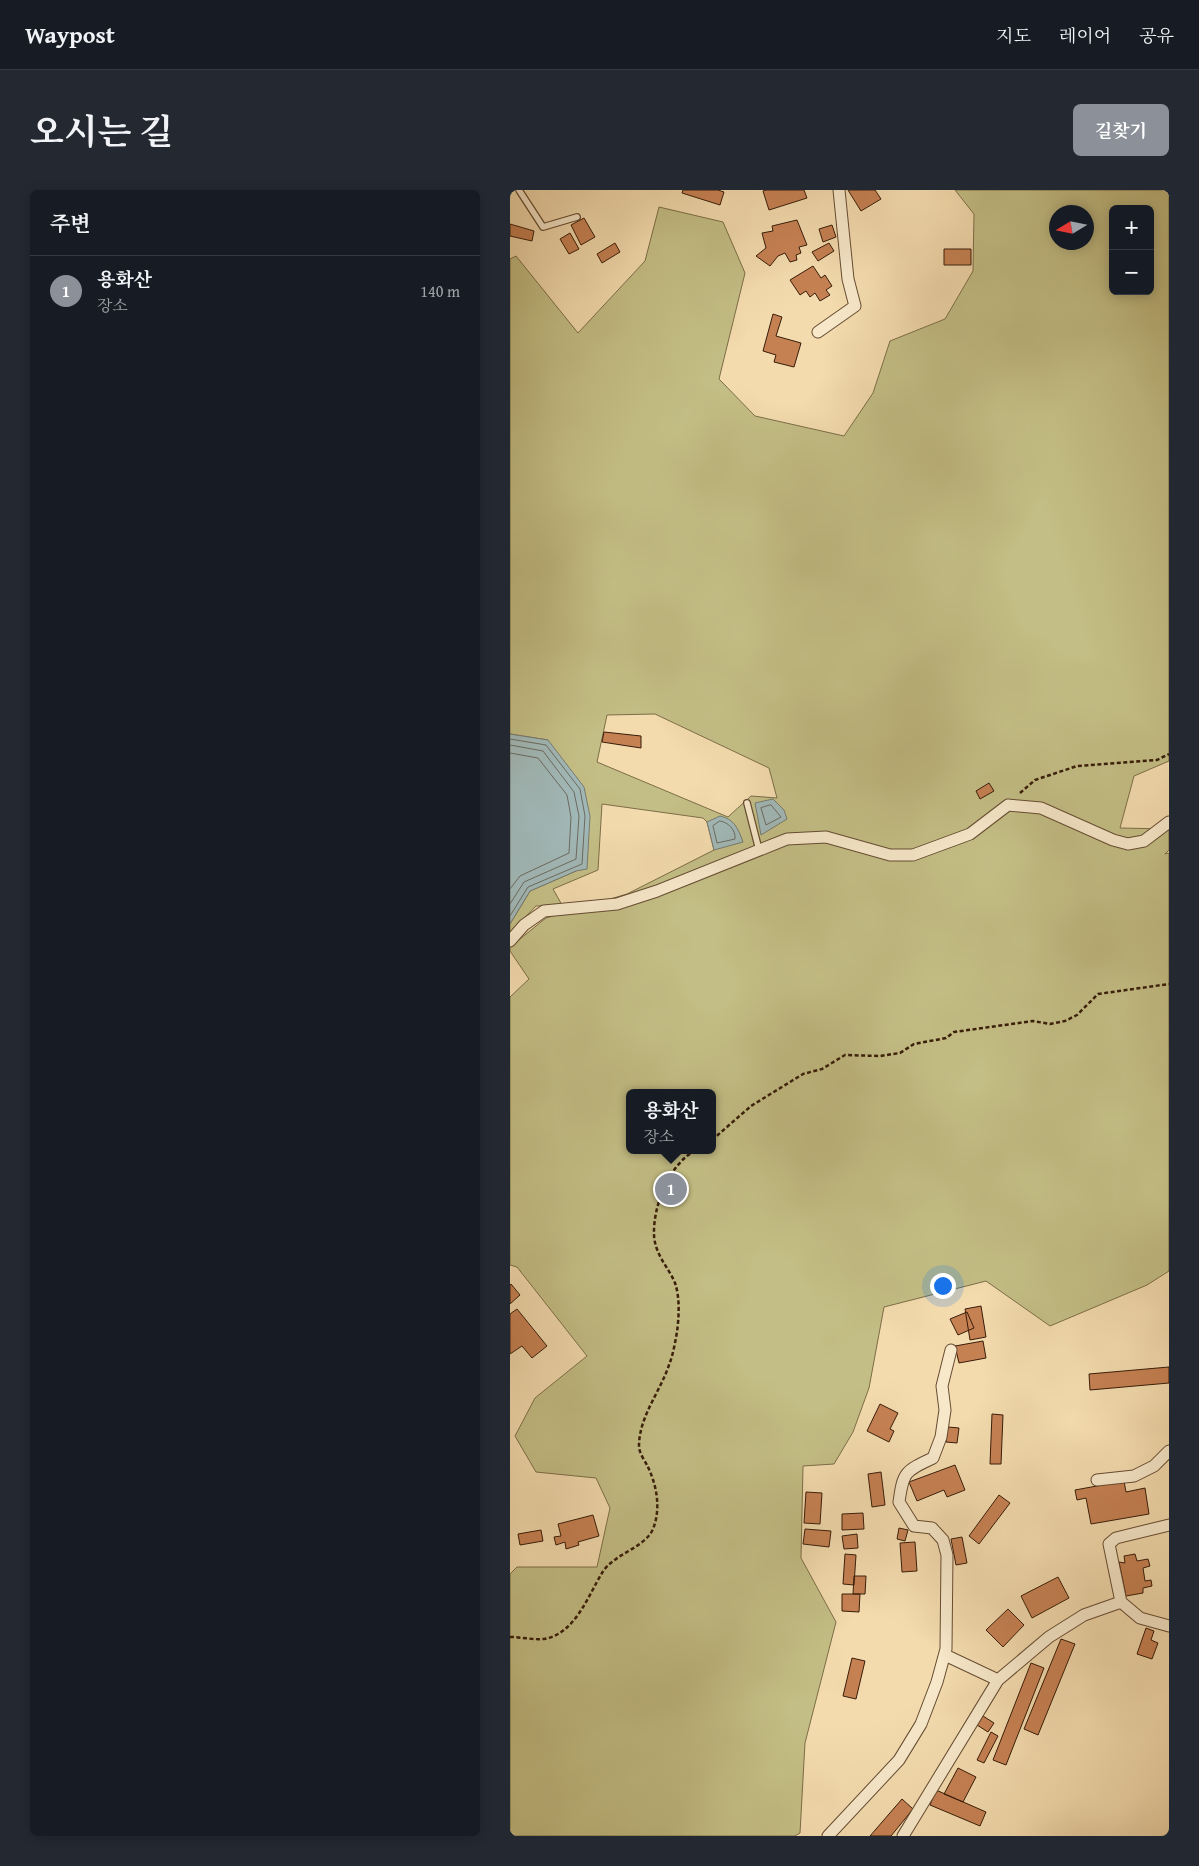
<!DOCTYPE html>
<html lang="ko">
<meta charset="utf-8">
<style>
:root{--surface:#171b24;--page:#242831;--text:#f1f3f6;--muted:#9ea1a6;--line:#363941;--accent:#8c9099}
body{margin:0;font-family:"Gentium Book Plus","Noto Serif KR",serif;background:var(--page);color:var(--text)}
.controls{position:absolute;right:15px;top:15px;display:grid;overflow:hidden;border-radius:8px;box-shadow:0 2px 12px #0003}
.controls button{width:45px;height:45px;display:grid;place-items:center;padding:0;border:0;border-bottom:1px solid var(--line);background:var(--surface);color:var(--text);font:25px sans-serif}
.compass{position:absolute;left:539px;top:15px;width:45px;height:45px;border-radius:50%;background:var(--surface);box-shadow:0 2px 12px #0003;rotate:260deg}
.you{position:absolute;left:432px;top:1095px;width:18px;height:18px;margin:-12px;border:4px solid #fff;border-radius:50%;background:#1a73e8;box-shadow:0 0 0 8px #1a73e833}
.badge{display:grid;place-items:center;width:32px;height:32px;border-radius:50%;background:var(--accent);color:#fff;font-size:16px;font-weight:700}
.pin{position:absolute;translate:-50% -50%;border:2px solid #fff;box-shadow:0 1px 5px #0006}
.popup{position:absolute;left:116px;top:899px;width:90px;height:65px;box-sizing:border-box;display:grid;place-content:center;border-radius:8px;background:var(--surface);filter:drop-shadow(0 1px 4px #0005);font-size:16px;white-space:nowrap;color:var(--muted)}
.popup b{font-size:19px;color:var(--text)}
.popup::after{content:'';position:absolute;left:50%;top:100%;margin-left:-10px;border:10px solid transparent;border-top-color:var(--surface)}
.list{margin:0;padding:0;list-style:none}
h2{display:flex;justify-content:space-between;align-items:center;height:65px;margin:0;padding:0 20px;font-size:21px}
h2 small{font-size:16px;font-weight:400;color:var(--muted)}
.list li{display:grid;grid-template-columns:32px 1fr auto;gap:15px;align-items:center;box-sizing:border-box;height:70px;padding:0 20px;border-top:1px solid var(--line)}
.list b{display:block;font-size:19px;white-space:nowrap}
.list p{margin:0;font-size:16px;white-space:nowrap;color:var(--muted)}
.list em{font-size:16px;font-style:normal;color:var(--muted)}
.map{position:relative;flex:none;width:659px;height:1646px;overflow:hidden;border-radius:8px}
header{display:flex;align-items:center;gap:30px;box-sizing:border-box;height:70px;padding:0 25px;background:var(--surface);border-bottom:1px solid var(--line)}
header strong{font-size:24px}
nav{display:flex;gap:28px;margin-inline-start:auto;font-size:18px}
.intro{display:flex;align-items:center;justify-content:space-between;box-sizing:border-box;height:120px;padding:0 30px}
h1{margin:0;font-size:35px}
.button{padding:12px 22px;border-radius:8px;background:var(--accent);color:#fff;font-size:18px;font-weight:700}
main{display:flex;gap:30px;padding:0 30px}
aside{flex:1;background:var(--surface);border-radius:8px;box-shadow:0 2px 12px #0003}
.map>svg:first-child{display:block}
.green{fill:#c3be85;stroke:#7d6d47;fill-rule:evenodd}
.water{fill:#a1b8b7;stroke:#777a71}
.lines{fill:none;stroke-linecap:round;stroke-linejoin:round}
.shore{stroke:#6c6a60;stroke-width:1}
.building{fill:#c68153;stroke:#371c09}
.lane-casing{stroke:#664c32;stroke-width:8}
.street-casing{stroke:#664c32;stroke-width:13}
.path{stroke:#371c09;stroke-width:2.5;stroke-dasharray:4 2.5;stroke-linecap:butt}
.lane{stroke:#f7e8ca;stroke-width:5.5}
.street{stroke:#f7e8ca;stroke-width:11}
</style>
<header>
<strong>Waypost</strong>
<nav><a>지도</a><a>레이어</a><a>공유</a></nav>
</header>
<div class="intro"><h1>오시는 길</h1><a class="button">길찾기</a></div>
<main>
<aside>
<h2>주변<small></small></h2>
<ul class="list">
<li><span class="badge">1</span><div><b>용화산</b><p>장소</p></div><em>140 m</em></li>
</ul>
</aside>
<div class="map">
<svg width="659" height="1646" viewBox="0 0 659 1646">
<rect width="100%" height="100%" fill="#f3dbae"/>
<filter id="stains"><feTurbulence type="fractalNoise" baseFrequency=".004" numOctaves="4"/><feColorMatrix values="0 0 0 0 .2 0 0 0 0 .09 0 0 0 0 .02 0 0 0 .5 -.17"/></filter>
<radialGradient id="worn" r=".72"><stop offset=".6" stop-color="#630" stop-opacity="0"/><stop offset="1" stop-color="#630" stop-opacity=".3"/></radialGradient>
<!-- green -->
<path class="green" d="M445 0H659V571L624 586 610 638 659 639V660L655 664 659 663V1081L637 1095 540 1136 476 1091 374 1117 359 1198 343 1242 324 1274 293 1276 291 1368 326 1432 295 1553 290 1643 285 1646H0V1384L7 1377H87L100 1318 86 1288 26 1282 5 1246 25 1208 77 1166 7 1077 0 1075V807L19 789 0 761V757L36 728 117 704 204 660 197 632 193 628 92 614 88 680 43 699 52 715 26 716 0 743V734L20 701 66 681 38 550 0 544V69L6 66 68 143 135 71 149 17 213 32 235 83 209 189 245 226 334 246 363 203 380 151 435 129 463 81 464 24ZM603 19H640V101H603ZM546 22H576V52H546ZM145 524 259 578 267 608 241 606 218 627 87 572 97 525ZM120 903H202V960H120Z"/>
<!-- water -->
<path class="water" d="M0 544 38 550 74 597 80 626 77 679 66 681 20 701 0 734Z
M263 609 274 620 277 629 251 645 245 613Z
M210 626C224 629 228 638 233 652L204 660 197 632Z"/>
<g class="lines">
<!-- shore -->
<path class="shore" d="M0 549 36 555 70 599 75 626 72 674 18 697 0 726
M0 555 33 561 64 602 69 626 66 669 14 692 0 714
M0 563 28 568 57 605 61 627 59 663 10 686 0 699
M261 615 271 627 256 635 251 618Z
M210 631C218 632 226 640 225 649L207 653 203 636Z"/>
</g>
<!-- building -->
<path class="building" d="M173 0H208L214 2 210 15 172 3Z
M256 0H294L297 8 259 20 253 1Z
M338 0H365L371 9 351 21Z
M74 28 85 47 71 55 61 35Z
M287 30 297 55 289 57 291 63 286 65 287 70 280 72 275 63 268 66 260 76 246 66 256 58 252 43 263 41 262 36Z
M0 34 24 41 22 51 0 46Z
M322 35 326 47 313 52 309 39Z
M60 43 69 59 59 64 50 49Z
M105 53 110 62 92 73 87 64Z
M319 53 324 61 308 71 302 62Z
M434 59H461V75H434Z
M303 76 311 88 315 85 322 96 316 100 320 105 310 111 305 103 300 107 296 101 290 105 280 90Z
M263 124 272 127 266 146 291 153 284 177 264 172 266 165 253 161Z
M94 542 131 546V558L92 552Z
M479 593 484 601 470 609 466 601Z
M1 1094 10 1105 0 1114V1095Z
M471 1116 476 1147 460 1150 455 1119Z
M7 1119 37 1156 22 1168 12 1156 0 1164V1124Z
M457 1122 464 1138 448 1145 440 1129Z
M473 1151 476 1168 449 1173 445 1156Z
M659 1177V1193L580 1200 579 1184Z
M370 1214 388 1223 380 1239 384 1241 379 1252 357 1241Z
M482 1224 493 1225 491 1274H480Z
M438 1237 449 1238 447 1253 436 1252Z
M445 1275 455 1300 437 1307 434 1300 407 1311 399 1292Z
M371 1282 375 1315 362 1317 358 1284Z
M614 1291 616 1302 635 1298 639 1324 581 1334 576 1308 567 1310 565 1300Z
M296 1302 312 1303 310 1334 294 1333Z
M489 1305 500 1313 469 1354 459 1346Z
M353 1323 354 1339 332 1340V1324Z
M83 1325 89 1346 68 1352 69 1355 56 1359 55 1352 46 1355 44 1347 51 1346 48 1334Z
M389 1338 398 1340 395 1351 387 1349Z
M295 1339 321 1341 319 1357 293 1354Z
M31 1340 33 1351 10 1355 8 1344Z
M347 1344 348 1358 334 1359 332 1346Z
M452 1347 457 1373 446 1375 441 1349Z
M405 1352 407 1381 392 1382 390 1353Z
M335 1364 346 1365 344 1395 333 1394Z
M625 1364 627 1371 638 1369 640 1376 633 1378 635 1391 641 1390 642 1396 633 1398V1403L616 1406 609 1372 615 1373 614 1366Z
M344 1386H356L355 1404H343Z
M548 1387 559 1408 522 1428 511 1406Z
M332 1404H350L349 1422 332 1421Z
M498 1419 514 1435 493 1457 476 1440Z
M636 1438 644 1441 641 1450 648 1453 642 1469 627 1464Z
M551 1449 565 1454 528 1545 514 1539Z
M342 1468 355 1471 346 1509 333 1506Z
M521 1473 534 1478 496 1575 483 1570Z
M473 1526 484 1533 478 1542 467 1535Z
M481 1542 488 1546 474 1573 467 1570Z
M448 1578 466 1587 453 1612 434 1604Z
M426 1600 476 1622 470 1636 420 1615Z
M392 1609 403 1619 381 1646H360Z"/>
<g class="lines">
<!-- lane casing -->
<g class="lane-casing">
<path id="lane" d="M9 0 33 37 67 27
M237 613 249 660"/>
</g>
<!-- street casing -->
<g class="street-casing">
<path id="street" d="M308 142 345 116 338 89 329 0
M0 751 14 735 34 721 107 714 147 701 277 649 316 647 380 665H403L460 644 498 615 531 618 603 650 618 654 634 651 659 632
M587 1290 624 1286 644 1276 659 1261
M611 1412 599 1354 606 1348 659 1335
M435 1465 488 1490
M318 1646 389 1570 411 1534 427 1492 436 1459 437 1365 433 1350 422 1338 404 1336 389 1312C393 1282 395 1281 423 1268L431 1247 435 1220 432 1196 441 1160
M393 1646 488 1490 539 1447 574 1425 611 1412 630 1428 659 1436"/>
</g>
<!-- path -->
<path class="path" d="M510 603 525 590 567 576 647 570 659 564
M202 950 241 916 293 884 312 879 335 865 370 866 390 863 404 854 436 848 444 842 523 831 540 834 555 831 567 825 588 804 659 794
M0 1447C11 1447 23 1450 34 1449 65 1444 78 1406 92 1383 103 1364 135 1358 143 1339 151 1319 147 1296 138 1277 135 1271 129 1263 129 1256 129 1227 150 1202 159 1175 163 1165 165 1153 167 1142 169 1127 170 1107 165 1093 159 1078 145 1065 144 1045 143 1016 159 974 186 960"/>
<!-- lane -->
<use href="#lane" class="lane"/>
<!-- street -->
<use href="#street" class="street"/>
</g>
<rect width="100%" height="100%" filter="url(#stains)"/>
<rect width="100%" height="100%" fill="url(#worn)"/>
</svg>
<div class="controls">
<button>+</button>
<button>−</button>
</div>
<svg class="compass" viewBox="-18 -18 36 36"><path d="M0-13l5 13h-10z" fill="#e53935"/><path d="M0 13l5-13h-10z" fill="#9ea1a6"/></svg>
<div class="you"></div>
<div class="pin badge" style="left:161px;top:999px">1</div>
<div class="popup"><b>용화산</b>장소</div>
</div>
</main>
